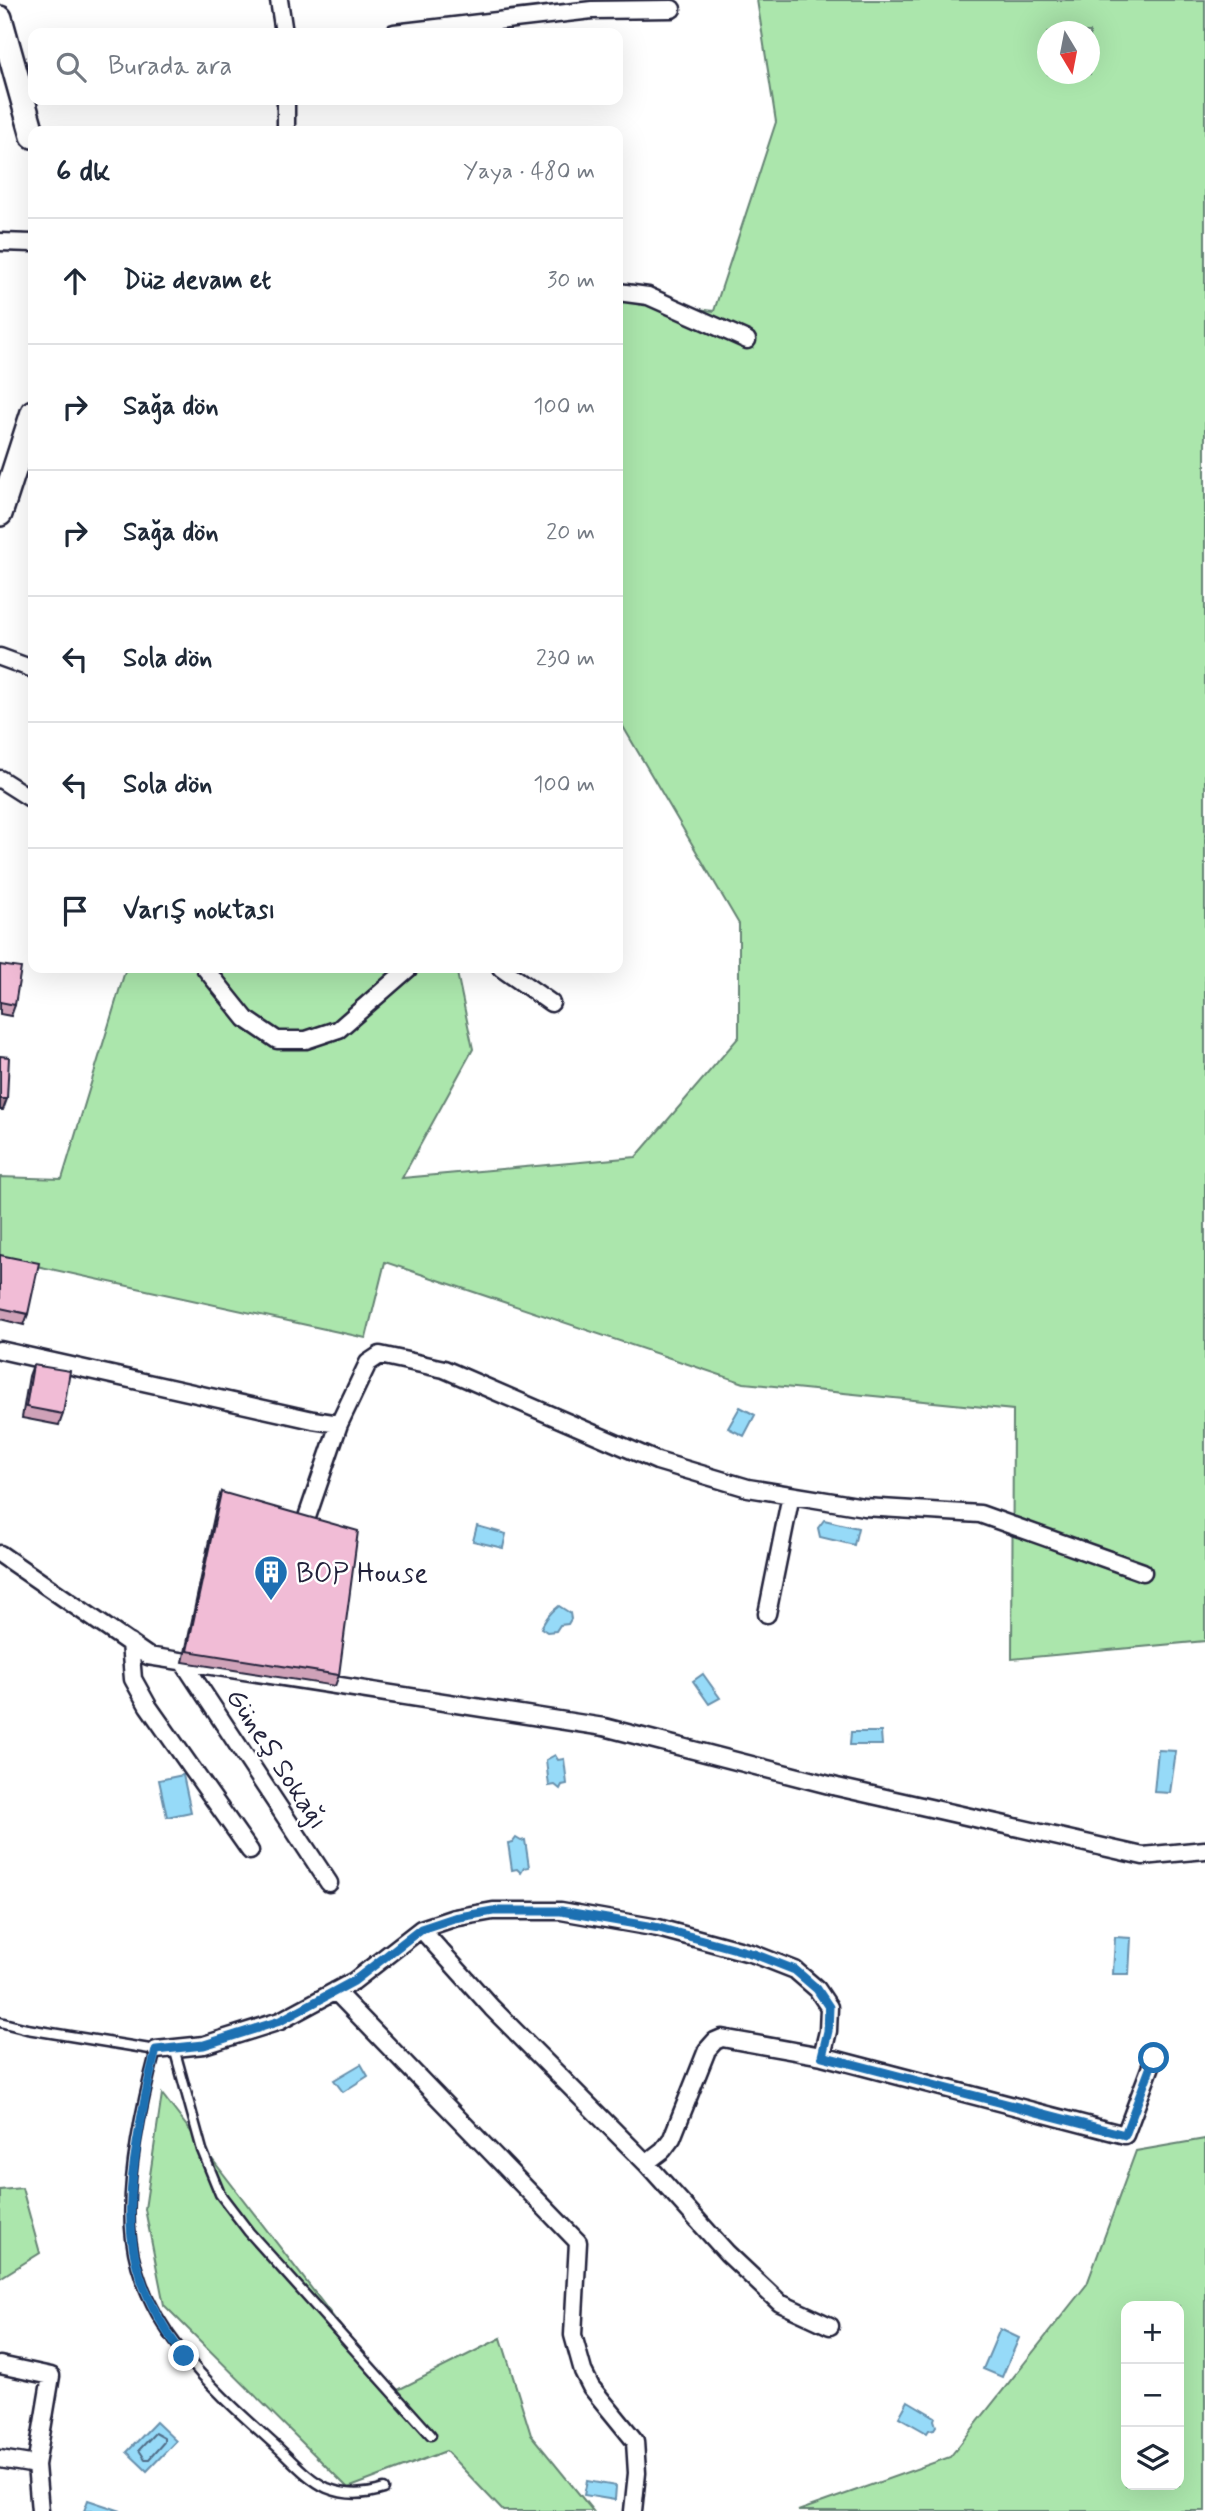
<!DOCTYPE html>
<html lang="tr">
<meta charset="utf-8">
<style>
:root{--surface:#fff;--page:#f6f6f7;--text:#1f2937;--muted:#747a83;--line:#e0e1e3}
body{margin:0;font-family:Mynerve,sans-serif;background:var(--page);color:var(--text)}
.controls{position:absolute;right:21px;bottom:21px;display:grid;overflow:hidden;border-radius:14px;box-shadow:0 7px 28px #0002}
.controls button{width:63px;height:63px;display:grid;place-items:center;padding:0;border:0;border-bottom:2px solid var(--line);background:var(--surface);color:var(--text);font:35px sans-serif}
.compass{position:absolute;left:1037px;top:21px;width:63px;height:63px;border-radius:50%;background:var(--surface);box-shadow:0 7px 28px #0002;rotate:170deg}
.stop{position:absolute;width:21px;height:21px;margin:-16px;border:5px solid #1f6fb2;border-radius:50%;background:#fff}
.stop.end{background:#1f6fb2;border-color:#fff;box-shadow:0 2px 7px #0008}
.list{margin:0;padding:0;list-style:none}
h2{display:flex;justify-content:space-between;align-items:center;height:91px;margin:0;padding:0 28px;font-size:30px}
h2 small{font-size:23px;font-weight:400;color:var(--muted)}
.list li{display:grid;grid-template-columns:46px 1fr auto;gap:21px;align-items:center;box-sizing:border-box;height:126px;padding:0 28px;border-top:2px solid var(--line)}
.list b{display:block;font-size:26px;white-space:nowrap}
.list em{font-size:23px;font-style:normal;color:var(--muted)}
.icon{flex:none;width:38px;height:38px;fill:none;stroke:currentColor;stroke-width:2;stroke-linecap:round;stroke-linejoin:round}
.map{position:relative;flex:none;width:1205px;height:2511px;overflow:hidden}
.search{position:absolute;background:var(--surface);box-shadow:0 7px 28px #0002;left:28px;top:28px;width:595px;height:77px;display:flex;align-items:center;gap:18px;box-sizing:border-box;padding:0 24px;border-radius:14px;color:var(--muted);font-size:26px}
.panel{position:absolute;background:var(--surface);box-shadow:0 7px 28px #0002;left:28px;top:126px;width:595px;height:847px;border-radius:14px}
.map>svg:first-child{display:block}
.green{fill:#abe6ac;stroke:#668474;stroke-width:2;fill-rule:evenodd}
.water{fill:#96daf8;stroke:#6890ac;stroke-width:2}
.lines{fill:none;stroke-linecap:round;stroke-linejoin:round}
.shore{stroke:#506c87;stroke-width:2}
.lane-casing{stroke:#22223b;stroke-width:13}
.street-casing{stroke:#22223b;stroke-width:21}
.secondary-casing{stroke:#22223b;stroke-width:28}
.lane{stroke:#fff;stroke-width:8}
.street{stroke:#fff;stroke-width:16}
.secondary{stroke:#fff;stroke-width:23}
.wall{fill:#cfa2b8;stroke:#22223b;stroke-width:2}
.shaded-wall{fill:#a98496;stroke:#22223b;stroke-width:2}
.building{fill:#f1bcd6;stroke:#22223b;stroke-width:2}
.route{stroke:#1f6fb2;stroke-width:9}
.labels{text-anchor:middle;stroke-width:5;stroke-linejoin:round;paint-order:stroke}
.poi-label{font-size:28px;fill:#22223b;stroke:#fff;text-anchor:start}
.street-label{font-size:28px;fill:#22223b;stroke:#fff}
</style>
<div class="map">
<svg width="1205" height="2511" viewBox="0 0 1205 2511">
<rect width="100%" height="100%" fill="#fff"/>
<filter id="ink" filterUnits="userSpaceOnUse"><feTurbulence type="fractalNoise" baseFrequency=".0143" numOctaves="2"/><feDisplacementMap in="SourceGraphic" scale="14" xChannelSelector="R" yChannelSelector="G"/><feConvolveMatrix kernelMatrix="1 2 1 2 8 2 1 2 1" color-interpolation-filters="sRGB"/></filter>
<g filter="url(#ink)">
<!-- green -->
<path class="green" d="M757 0H1205V1641L1012 1659 1013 1410 744 1383 385 1262 366 1338 0 1258V1177L62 1179 126 968H456L473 1049 402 1178 636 1157 739 1037V924L618 718V299L714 311 776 122ZM1048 32H1090V74H1048Z
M162 2094 392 2393 501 2338 531 2435 593 2511H503L446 2451 348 2488 164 2305 145 2209Z
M1205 2139V2511H798L950 2457 1087 2284 1136 2151ZM1179 2306V2485H1126V2306Z
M22 2188 40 2253 0 2278V2190Z"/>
<!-- water -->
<path class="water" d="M740 1407 755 1415 744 1436 728 1428Z
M824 1520 858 1528 854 1545 820 1537 818 1528Z
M477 1526 506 1534 503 1548 473 1541Z
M559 1606 570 1613 571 1619 568 1624 560 1625 556 1631 547 1632 541 1628C547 1617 550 1613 559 1606Z
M703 1674 720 1698 709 1704 693 1681Z
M851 1732H881L882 1745H850Z
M1158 1750 1176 1751 1170 1793 1154 1792Z
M555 1755 558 1760 564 1759 567 1784 562 1785 560 1789 555 1785 549 1786 546 1760Z
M183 1775 191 1812 167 1817 159 1780Z
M516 1838 521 1841 525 1840 529 1867 524 1868 521 1873 517 1869 512 1870 508 1843 513 1842Z
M1115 1937 1131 1938 1129 1974H1113Z
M361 2064 368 2076 343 2092 334 2080Z
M1000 2329 1019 2338 1002 2377 983 2369Z
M908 2401 935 2417 934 2420 936 2426 934 2429 929 2430 927 2433 899 2417Z
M156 2422 176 2441 147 2471 127 2452Z
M587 2481 616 2486 615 2500 584 2495Z
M88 2500 121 2511H84Z"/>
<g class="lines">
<!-- shore -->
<path class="shore" d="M155 2433 164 2438V2442L149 2459H145L139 2450Z"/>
<!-- lane casing -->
<g class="lane-casing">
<path id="lane" d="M0 2022 27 2029 156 2050C142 2103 124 2184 131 2239 142 2327 212 2388 274 2444 290 2458 307 2479 327 2488 346 2496 365 2495 384 2489
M174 2048 202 2150 220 2194 249 2232 431 2435"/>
</g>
<!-- street casing -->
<g class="street-casing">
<path id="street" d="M279 0 284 33
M394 33 592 10 672 9
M286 131V100
M0 242 33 243
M618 292 648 296 747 340
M0 657 33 669
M0 779 33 800
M205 968 246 1019 277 1040H306L339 1029 409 968
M501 968 551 1003
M0 1350 313 1420 339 1424 368 1363 380 1355 444 1369 657 1461 748 1488 864 1507 980 1514 1143 1572
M305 1523 339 1424
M0 1554 148 1656 604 1727 837 1787 1143 1856 1205 1850
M767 1614 791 1495
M130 1643 133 1679 148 1706 250 1851
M183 1662 329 1883
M421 1929 492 2008 646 2163 727 2253 780 2303 830 2326
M335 1991 578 2242 573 2335 583 2371 591 2387 635 2441 637 2473 633 2511
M156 2050 204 2045 280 2021 354 1981 421 1929 454 1918 493 1911H561L658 1928 754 1954 795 1970 817 1989 829 2007 828 2031 822 2056
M646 2163 663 2150 672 2138 707 2050 715 2041 722 2038 822 2056 1125 2135 1154 2058
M0 2365 51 2376 36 2465 40 2511
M0 2459 36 2465"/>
</g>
<!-- secondary casing -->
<g class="secondary-casing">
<path id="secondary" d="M0 18 33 136
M0 514 33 412"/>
</g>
<!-- lane -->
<use href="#lane" class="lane"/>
<!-- street -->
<use href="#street" class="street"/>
<!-- secondary -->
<use href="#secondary" class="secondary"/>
</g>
<!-- wall -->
<path class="wall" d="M0 965 15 1005 11 1016 0 1014Z
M0 1255 28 1314 24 1325 0 1319Z
M33 1365 63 1414 59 1425 22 1418 29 1376Z
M221 1492 339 1675 335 1686 183 1662 217 1503Z"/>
<!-- shaded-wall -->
<path class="shaded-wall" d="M0 1099H7L3 1110H0Z"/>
<!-- building -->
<path class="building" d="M0 965 21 968 15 1005 0 1002Z
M0 1056 9 1057 7 1099H0Z
M0 1255 39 1263 28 1314 0 1308Z
M33 1365 70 1371 63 1414 26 1407Z
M221 1492 358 1531 339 1675 187 1651Z"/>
</g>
<g class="lines" filter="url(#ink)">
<!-- route -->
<path class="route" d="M184 2356C129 2283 123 2231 137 2144 142 2112 148 2081 156 2050L204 2045 280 2021 354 1981 421 1929 454 1918 493 1911H561L659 1928 754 1954 795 1970 817 1989 829 2007 828 2031 822 2056 1125 2135 1154 2058"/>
</g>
<!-- icons -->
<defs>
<g id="building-pin" transform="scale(1.75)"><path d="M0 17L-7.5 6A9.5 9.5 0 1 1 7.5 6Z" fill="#1f6fb2" stroke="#fff"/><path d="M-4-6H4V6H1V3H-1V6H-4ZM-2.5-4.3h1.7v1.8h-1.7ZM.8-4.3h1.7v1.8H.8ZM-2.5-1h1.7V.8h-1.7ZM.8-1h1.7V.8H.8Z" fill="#fff"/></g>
</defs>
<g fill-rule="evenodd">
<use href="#building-pin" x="271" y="1572"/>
</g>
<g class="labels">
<!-- poi labels -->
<g class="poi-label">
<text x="296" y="1582">BOP House</text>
</g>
<!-- street labels -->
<g class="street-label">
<text transform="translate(278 1758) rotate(57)" y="10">Güneş Sokağı</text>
</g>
</g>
</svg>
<div class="controls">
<button>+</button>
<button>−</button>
<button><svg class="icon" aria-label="layers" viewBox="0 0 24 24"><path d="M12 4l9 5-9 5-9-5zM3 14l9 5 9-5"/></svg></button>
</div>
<svg class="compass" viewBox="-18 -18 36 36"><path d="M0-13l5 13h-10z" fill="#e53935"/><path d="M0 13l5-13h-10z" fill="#747a83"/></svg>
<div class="stop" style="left:1154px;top:2058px"></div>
<div class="stop end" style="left:184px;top:2356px"></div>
<div class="search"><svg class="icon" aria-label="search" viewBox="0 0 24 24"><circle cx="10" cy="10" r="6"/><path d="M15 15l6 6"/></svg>Burada ara</div>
<section class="panel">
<h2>6 dk<small>Yaya · 480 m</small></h2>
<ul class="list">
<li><svg class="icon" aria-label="ahead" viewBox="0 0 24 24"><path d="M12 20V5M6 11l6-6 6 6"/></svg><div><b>Düz devam et</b></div><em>30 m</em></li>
<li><svg class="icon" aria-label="right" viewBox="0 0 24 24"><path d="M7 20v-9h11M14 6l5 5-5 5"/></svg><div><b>Sağa dön</b></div><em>100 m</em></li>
<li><svg class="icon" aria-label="right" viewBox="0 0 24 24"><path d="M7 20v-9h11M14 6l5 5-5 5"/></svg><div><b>Sağa dön</b></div><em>20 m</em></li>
<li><svg class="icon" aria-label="left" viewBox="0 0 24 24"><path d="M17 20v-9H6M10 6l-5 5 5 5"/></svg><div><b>Sola dön</b></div><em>230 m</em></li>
<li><svg class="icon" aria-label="left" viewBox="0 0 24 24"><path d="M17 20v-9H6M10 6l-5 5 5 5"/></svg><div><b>Sola dön</b></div><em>100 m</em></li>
<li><svg class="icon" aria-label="arrive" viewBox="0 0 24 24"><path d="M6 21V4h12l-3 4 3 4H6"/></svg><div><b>Varış noktası</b></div></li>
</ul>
</section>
</div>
